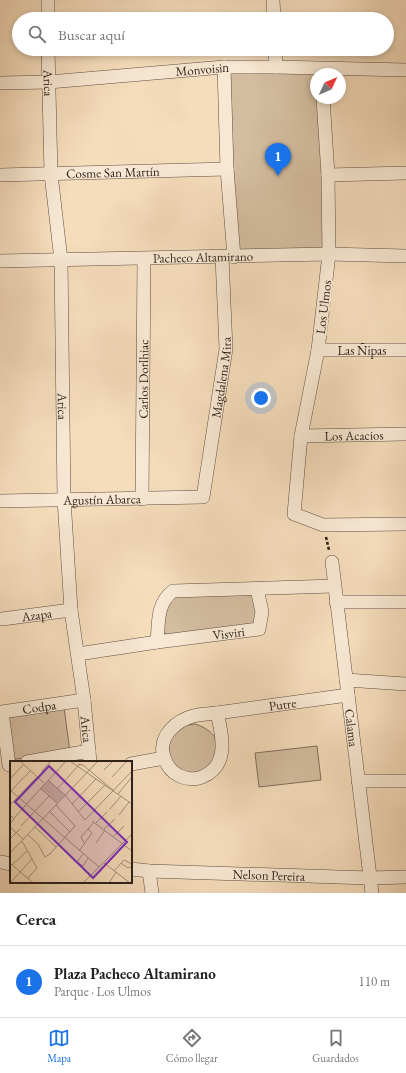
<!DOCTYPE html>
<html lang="es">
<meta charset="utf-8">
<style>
:root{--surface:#fff;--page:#f2f2f2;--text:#222;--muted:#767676;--line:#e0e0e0;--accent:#1a73e8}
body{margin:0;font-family:"EB Garamond",serif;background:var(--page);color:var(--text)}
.compass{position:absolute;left:310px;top:68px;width:36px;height:36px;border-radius:50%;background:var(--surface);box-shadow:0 2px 6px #0003;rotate:46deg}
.you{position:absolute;left:261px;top:398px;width:14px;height:14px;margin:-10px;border:3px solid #fff;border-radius:50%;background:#1a73e8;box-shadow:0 0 0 6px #1a73e833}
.badge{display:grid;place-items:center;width:26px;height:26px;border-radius:50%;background:var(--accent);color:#fff;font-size:13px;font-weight:700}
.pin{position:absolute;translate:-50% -33px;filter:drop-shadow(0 1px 2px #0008)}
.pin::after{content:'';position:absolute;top:21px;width:14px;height:12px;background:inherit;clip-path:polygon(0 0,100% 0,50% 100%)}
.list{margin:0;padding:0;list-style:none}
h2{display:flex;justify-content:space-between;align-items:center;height:52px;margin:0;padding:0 16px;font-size:17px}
h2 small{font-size:13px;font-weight:400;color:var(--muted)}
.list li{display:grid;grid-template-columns:26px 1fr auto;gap:12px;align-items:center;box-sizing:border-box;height:72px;padding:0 16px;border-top:1px solid var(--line)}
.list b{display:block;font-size:15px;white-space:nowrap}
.list p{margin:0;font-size:13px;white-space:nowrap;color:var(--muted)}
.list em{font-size:13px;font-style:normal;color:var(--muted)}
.icon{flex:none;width:22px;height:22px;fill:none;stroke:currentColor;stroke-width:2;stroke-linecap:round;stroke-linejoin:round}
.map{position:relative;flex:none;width:406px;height:893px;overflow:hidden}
.search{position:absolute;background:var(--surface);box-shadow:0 2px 6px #0003;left:12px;right:12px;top:12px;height:44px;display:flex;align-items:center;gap:10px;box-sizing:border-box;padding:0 14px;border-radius:22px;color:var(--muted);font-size:15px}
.sheet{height:124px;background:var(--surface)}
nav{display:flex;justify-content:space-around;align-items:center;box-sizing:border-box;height:56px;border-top:1px solid var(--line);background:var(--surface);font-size:11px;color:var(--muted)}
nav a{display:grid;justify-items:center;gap:2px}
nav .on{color:var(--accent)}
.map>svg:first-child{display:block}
.green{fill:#d3bc9f;stroke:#7f6e5c}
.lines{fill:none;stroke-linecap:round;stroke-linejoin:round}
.minor-casing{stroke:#5e4e41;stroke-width:14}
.path{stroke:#2b1f18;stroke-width:2.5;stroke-dasharray:3 2;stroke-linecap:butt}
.minor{stroke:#f8e8d3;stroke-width:13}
.labels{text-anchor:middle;stroke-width:4;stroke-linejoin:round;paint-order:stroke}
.street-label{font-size:13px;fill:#2b1f18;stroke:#f8e8d3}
.inset-road{fill:none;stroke:#a4907a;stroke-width:1}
.view{fill:#7b2cbf;fill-opacity:0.15;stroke:#7b2cbf;stroke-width:2}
.inset-edge{fill:none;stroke:#2b1f18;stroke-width:2}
</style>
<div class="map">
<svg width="406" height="893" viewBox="0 0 406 893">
<rect width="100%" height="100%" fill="#f5dcbb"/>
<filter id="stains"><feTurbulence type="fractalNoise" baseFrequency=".005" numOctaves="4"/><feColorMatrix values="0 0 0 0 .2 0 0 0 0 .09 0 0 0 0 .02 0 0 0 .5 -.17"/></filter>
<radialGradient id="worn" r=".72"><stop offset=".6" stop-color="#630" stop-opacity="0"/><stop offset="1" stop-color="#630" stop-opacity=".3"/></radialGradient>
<!-- green -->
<path class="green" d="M224 67 316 74V98H322L329 254 234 257Z
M173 591 252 595 262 612 256 625 169 636 163 632 158 615Z
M64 707 70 752 10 760 4 715Z
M195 724C205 727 219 735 217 748 216 753 214 759 213 764L198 774C193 773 185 773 180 770 166 762 166 743 175 732 179 727 188 725 195 724Z
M317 746 321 780 259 787 255 753Z"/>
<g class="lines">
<!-- minor casing -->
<g class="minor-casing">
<g id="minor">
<path d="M48 0V19"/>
<path d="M273 0 274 19"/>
<path id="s1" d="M48 49 51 174 61 260 64 499 68 563 71 610 84 700 90 762"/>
<path d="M275 49 276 67"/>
<path d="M224 67 227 169 234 257"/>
<path id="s2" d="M0 83 49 82 224 67H276L406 70"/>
<path d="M323 98 328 175 329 254 318 350 301 436 294 514 323 525 406 524"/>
<path id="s3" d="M0 175 227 169"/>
<path d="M328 175 406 173"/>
<path id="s4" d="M0 261 329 254 406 256"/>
<path id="s5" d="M318 350H406"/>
<path id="s6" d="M301 436 406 434"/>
<path id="s7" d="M142 499 144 259"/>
<path id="s8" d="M0 501 203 497 226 349 222 257"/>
<path id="s9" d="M332 562 372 893"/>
<path d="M336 602H406"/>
<path id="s10" d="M2 619 71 610"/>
<path d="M157 642C159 623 156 604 173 591L334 586"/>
<path id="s11" d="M78 654 157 642 259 629 262 612 257 589"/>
<path d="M346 680 406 684"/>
<path d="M217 713C223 737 229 766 202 777 195 780 185 779 178 775 170 771 165 762 163 753 160 735 176 721 193 716 201 714 209 714 217 713Z"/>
<path id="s12" d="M217 713 348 695"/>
<path d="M27 762 89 751"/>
<path d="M131 764 164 758"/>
<path id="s13" d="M11 765H9L2 712 84 700"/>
<path d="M358 781H406"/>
<path d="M0 862 11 864"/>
<path id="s14" d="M131 869 149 871 370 878 406 877"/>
<path d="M149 871 152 893"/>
</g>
</g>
<!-- path -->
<path class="path" d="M326 537 329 550"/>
<!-- minor -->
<use href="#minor" class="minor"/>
</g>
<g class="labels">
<!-- street labels -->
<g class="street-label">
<text dy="5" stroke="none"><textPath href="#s2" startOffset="203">Monvoisin</textPath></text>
<text dy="5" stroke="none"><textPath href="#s1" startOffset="34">Arica</textPath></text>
<text dy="5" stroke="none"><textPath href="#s3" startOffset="113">Cosme San Martín</textPath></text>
<text dy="5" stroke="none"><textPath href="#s4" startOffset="203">Pacheco Altamirano</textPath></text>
<text transform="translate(323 307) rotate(-83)" y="5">Los Ulmos</text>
<text dy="5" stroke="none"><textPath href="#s5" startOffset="44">Las Ñipas</textPath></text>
<text dy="5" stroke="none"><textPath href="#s8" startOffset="324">Magdalena Mira</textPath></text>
<text dy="5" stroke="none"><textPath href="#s7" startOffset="120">Carlos Dorlhiac</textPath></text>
<text dy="5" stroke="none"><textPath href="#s1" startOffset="358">Arica</textPath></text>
<text dy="5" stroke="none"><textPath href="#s6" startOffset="53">Los Acacios</textPath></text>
<text dy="5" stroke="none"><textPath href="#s8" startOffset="102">Agustín Abarca</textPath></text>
<text dy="5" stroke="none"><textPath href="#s10" startOffset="35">Azapa</textPath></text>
<text dy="5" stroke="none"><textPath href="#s11" startOffset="152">Visviri</textPath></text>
<text dy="5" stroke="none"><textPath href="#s12" startOffset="66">Putre</textPath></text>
<text dy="5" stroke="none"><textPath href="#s13" startOffset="93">Codpa</textPath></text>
<text dy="5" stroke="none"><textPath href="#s9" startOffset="167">Calama</textPath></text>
<text dy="5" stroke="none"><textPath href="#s1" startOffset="682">Arica</textPath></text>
<text dy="5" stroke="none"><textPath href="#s14" startOffset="138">Nelson Pereira</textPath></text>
</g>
</g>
<!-- overview -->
<g transform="translate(10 761)">
<rect width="122" height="122" fill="#f5dcbb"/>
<path d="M38 19 55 34 47 42 30 27Z" fill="#d3bc9f"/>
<path class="inset-road" d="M10 0 34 22M60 0 122 43M68 3 73 4 104 30M94 9 103 0M32 10 41 0M102 16 117 0M0 18 13 4M38 19 55 34 75 59 122 10M30 27 47 42M48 27 69 4M0 29 89 106M0 31 20 10M108 33 122 16M1 43 27 16M62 43 86 18M100 48 111 35M40 51 60 71M68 51 95 24M0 54 4 58 0 63M109 54 119 41M4 57 56 0M82 60 122 90M86 62 97 51M11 65 39 35M0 66 13 78M25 66 46 86M94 68 105 58M18 74 28 83 35 96 40 93 65 65 46 44M104 75 114 65M0 78 10 68M12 80 27 107 18 117M74 82 71 76 84 61M86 82 95 69M69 90 82 72 78 68M0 92 88 0M73 93 67 101 73 105 78 97M0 102 23 122M94 102 120 122M111 102 118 107 122 105M2 104 17 90M104 110 114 99 122 103M0 122 22 98M73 122 122 73M99 122 106 111"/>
<path class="view" d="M39 5 117 81 83 117 5 41Z"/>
<rect width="122" height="122" class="inset-edge"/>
</g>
<rect width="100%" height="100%" filter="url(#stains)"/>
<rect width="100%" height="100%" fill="url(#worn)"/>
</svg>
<svg class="compass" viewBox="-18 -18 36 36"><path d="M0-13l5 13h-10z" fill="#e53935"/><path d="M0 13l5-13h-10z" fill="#767676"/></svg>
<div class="you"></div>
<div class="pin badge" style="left:278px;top:176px">1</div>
<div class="search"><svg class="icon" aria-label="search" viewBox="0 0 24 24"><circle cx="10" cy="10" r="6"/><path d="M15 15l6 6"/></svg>Buscar aquí</div>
</div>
<section class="sheet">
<h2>Cerca<small></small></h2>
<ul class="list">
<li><span class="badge">1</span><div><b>Plaza Pacheco Altamirano</b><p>Parque · Los Ulmos</p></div><em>110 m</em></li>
</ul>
</section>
<nav>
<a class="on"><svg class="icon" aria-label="map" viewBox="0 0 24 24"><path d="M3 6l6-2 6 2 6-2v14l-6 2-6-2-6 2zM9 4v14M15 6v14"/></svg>Mapa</a>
<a><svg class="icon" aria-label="directions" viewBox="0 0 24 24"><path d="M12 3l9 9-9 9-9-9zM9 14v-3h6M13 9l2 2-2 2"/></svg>Cómo llegar</a>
<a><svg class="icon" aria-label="saved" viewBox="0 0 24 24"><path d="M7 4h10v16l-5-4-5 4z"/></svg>Guardados</a>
</nav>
